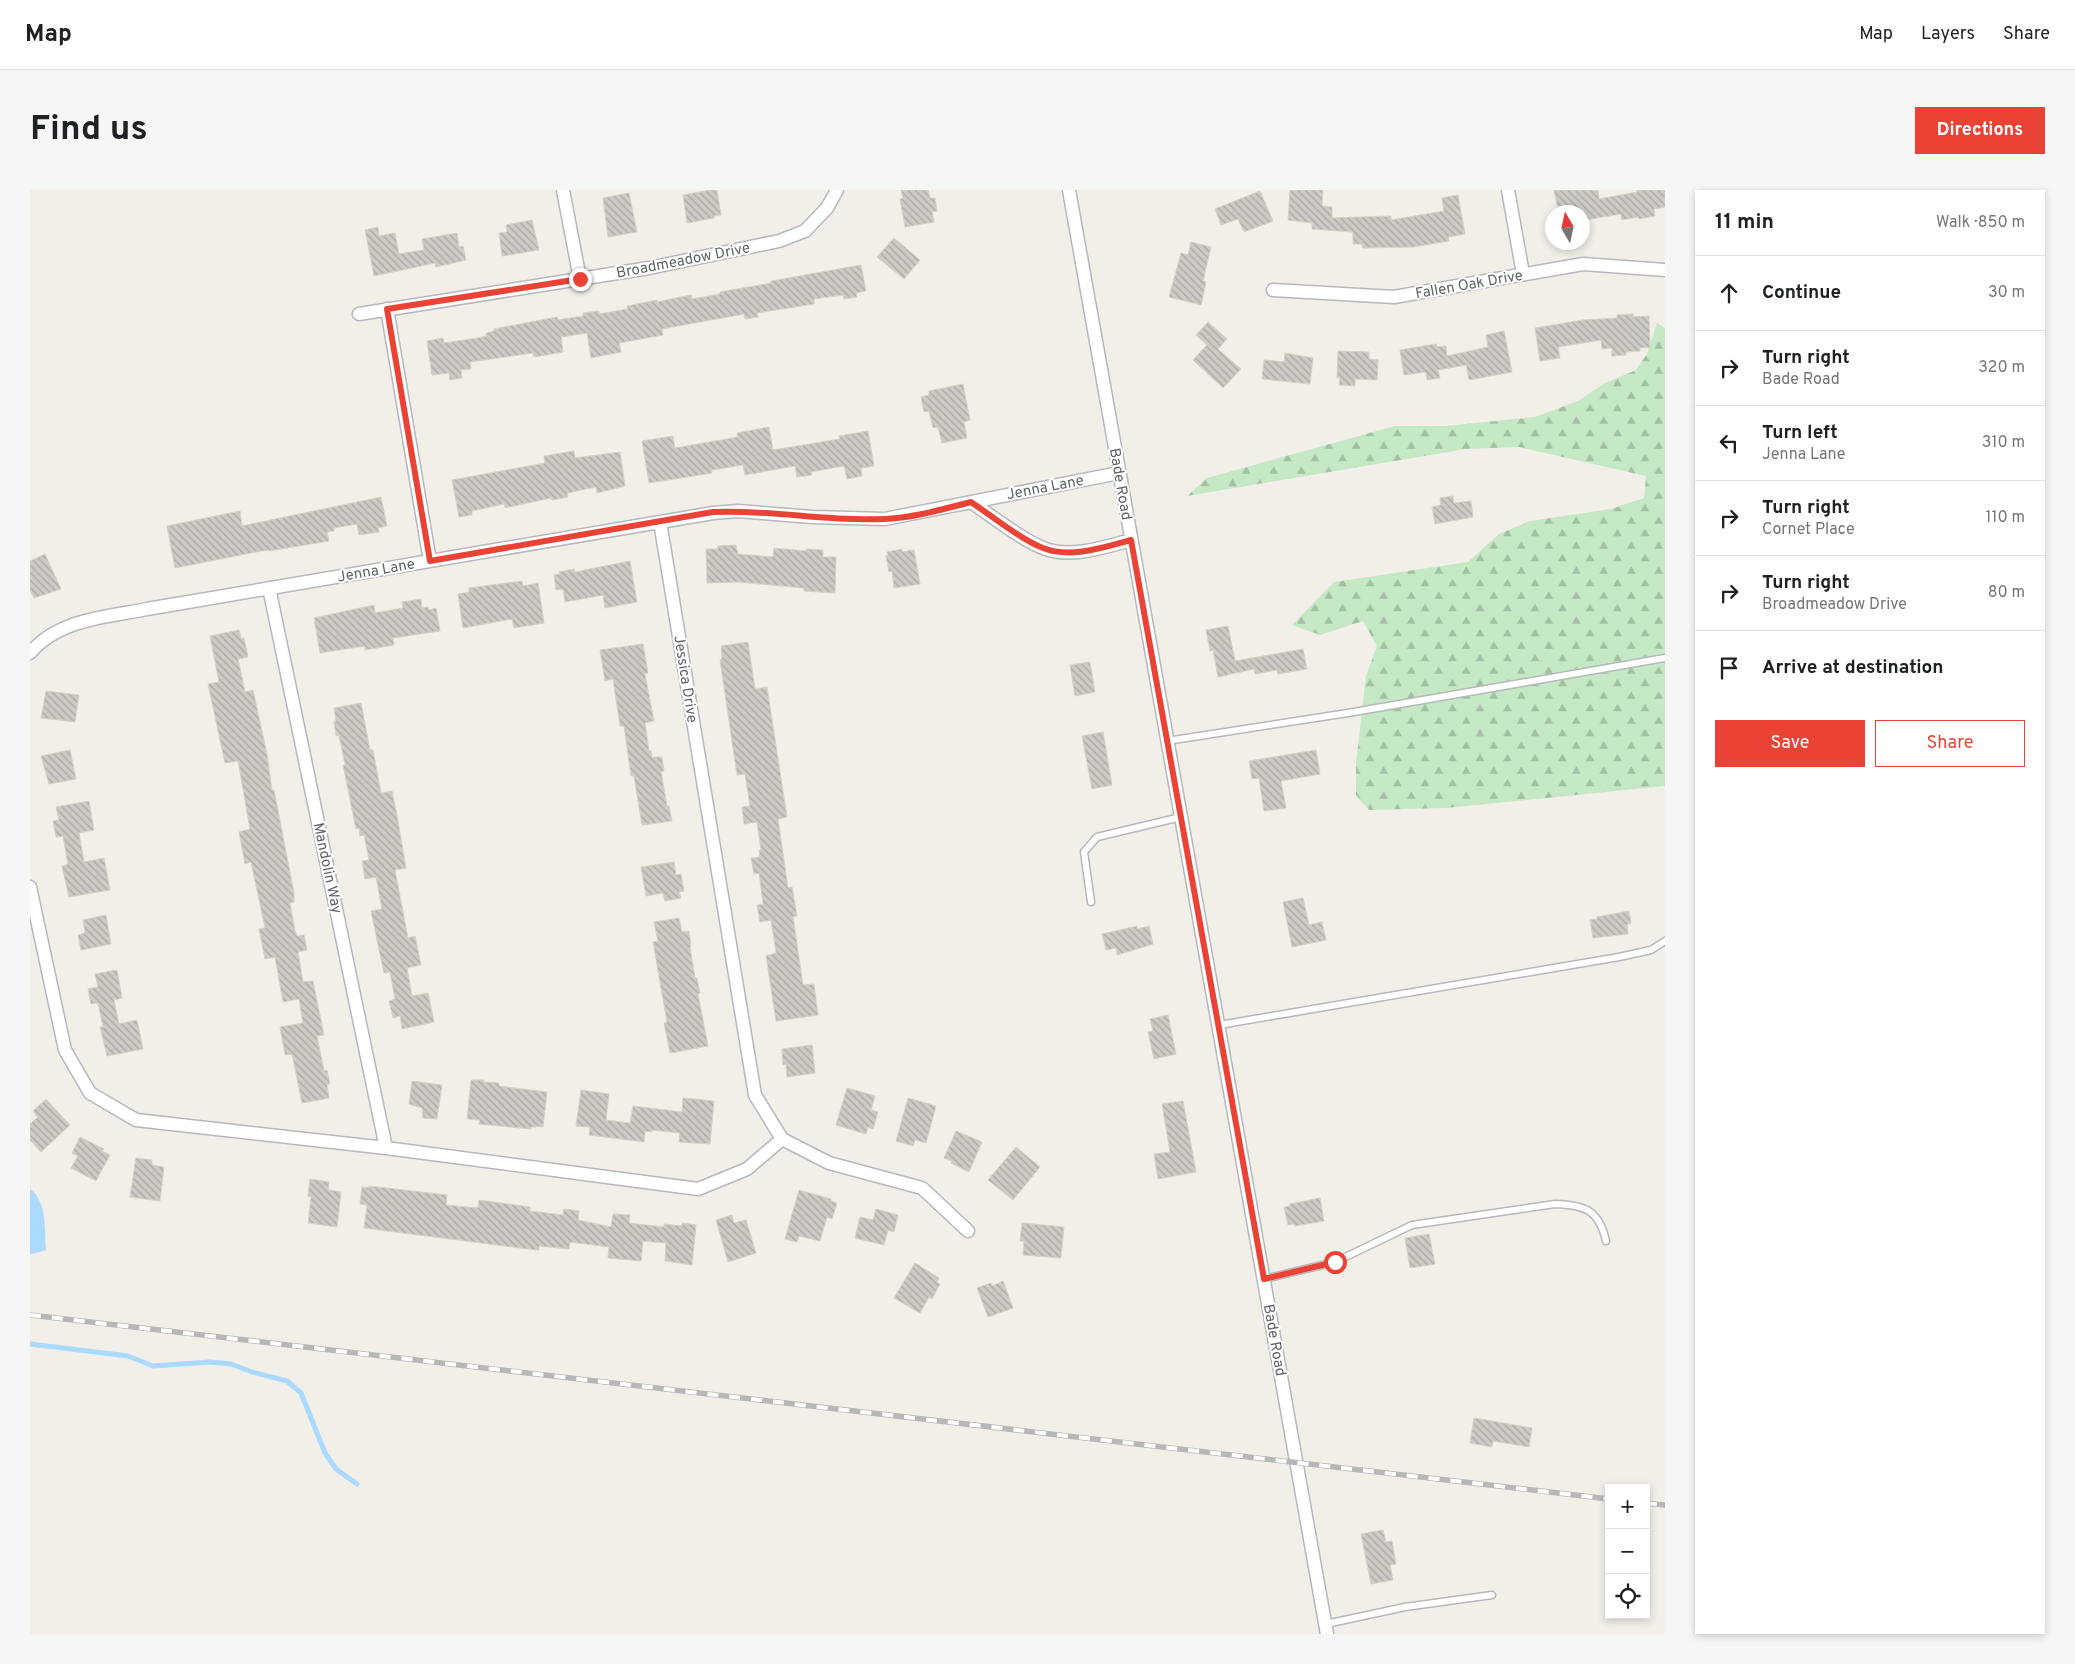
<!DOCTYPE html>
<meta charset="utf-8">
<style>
:root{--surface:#fff;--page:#f6f6f6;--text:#202124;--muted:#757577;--line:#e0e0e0;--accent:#ea4335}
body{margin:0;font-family:Overpass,sans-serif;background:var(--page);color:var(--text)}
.controls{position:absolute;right:15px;bottom:15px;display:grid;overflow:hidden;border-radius:0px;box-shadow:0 2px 8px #0003}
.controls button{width:45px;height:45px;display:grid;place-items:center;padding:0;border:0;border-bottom:1px solid var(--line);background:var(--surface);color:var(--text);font:25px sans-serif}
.compass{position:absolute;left:1515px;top:15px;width:45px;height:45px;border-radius:50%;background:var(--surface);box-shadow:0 2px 8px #0003;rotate:351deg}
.stop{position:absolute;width:15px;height:15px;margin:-11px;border:4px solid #ea4335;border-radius:50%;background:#fff}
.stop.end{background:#ea4335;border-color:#fff;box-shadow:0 1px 5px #0008}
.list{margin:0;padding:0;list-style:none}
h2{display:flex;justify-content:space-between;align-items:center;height:65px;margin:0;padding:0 20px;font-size:21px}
h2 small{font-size:16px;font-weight:400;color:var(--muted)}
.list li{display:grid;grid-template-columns:32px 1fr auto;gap:15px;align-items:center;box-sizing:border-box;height:75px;padding:0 20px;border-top:1px solid var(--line)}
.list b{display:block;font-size:19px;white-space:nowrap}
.list p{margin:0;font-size:16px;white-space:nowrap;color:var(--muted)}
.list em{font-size:16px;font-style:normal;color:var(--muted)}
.actions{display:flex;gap:10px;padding:15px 20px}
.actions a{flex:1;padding:11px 0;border:1px solid var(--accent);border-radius:0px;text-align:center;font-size:18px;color:var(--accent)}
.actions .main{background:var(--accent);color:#fff}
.icon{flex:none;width:28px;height:28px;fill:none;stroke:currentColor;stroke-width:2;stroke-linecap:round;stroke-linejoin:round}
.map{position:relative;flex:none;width:1635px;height:1444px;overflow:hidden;border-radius:0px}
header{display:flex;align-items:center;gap:30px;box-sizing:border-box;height:70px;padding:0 25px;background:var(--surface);border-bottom:1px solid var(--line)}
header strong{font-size:24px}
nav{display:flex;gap:28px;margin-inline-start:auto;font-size:18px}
.intro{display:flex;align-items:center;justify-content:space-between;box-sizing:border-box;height:120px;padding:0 30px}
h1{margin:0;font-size:35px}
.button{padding:12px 22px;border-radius:0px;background:var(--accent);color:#fff;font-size:18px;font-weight:700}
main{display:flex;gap:30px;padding:0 30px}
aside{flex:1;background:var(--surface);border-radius:0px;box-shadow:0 2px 8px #0003}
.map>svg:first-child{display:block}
.forest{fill:url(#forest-firs)}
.water{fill:#aadaff}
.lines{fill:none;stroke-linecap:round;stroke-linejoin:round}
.stream{stroke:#aadaff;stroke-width:5}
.building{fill:url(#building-back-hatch);stroke:#d6d1c6}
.service-casing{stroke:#b5b8bc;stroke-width:9}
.minor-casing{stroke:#b5b8bc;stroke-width:15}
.service{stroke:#fff;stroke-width:6}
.minor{stroke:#fff;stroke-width:12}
.rail-casing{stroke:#b6b7b8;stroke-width:5.5}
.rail{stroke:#fff;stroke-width:4;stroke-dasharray:11;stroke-linecap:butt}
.route{stroke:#ea4335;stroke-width:6}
.labels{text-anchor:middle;stroke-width:4;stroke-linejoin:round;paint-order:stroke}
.street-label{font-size:15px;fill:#5f6368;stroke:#fff}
</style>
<header>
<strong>Map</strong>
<nav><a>Map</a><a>Layers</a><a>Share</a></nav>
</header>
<div class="intro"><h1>Find us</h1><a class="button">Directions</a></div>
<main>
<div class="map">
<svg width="1635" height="1444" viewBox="0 0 1635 1444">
<defs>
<pattern id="forest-firs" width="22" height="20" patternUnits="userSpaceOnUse" patternTransform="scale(1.25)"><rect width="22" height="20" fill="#c5e8c5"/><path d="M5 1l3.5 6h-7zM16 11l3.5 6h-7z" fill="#a3c0a4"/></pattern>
<pattern id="building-back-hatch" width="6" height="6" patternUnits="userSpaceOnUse" patternTransform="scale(1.25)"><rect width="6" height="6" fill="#cccac5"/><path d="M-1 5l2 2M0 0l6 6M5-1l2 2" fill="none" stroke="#a9a8a4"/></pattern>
</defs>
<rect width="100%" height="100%" fill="#f1efe8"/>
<!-- forest -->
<path class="forest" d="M1627 133 1635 138V596L1416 618 1339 620 1326 605V574L1336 486 1347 456 1333 431 1290 445 1262 435 1304 392 1438 372 1469 344 1500 331 1581 319 1614 308 1616 286 1489 257 1436 259 1157 306 1177 288 1365 236H1415L1505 227 1548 211 1573 194 1606 180 1617 164Z"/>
<!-- water -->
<path class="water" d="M0 999C18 1013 14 1039 16 1060L2 1064H0Z"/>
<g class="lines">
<!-- stream -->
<path class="stream" d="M0 1154 98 1166 123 1176 180 1172 201 1174 222 1182 257 1191 271 1203 295 1263 306 1279 327 1294"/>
</g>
<!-- building -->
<path class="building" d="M681 0H687L691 25 684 26V28L657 33 653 5Z
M871 0H898L900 8H905L907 21 902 22 904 32 875 37 870 9 873 8Z
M1260 0H1293L1292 16 1302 17V28L1361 26V30L1414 21 1412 8 1428 5 1435 44 1418 47 1419 51 1383 57 1333 58 1332 54H1323V42L1282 39V33L1258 30Z
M1524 0H1568L1569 9 1607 2V0H1635V17L1624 19 1625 26 1609 29 1608 27 1592 30 1591 24 1555 30 1553 19 1540 21 1539 18 1528 20Z
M1230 1 1243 31 1214 42 1208 29 1191 35 1185 19Z
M599 3 607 42 578 47 573 8Z
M502 30 509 60 472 66 469 43 477 42 476 35Z
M348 37 349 46 365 43 369 64 394 60 392 49 427 43 429 57 433 56 436 70 406 77 405 73 344 86 335 40Z
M864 48 890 70 874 89 847 67Z
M1161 52 1181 57 1173 91 1176 92 1171 115 1139 107 1151 63 1158 65Z
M831 75 836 101 826 103 827 107 814 109 813 105 784 109V114L727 123 728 127 715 129 714 124 632 139 633 145 589 153 591 162 561 168 557 143 531 147 533 162 504 167 503 163 440 172 441 179 431 180 432 188 420 190 419 183 402 185 397 151 413 148 414 153 448 148 456 146V143L464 141V139L527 127 528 130 553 126V123L569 121V124L598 119 597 116 627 110V112L661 105 662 109 690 104V102L741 93V91Z
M1603 124V127L1619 126 1620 157 1610 158V161L1596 162V165L1582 166V158L1572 159 1571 150 1528 157 1530 168 1510 171 1505 138 1553 130 1587 128V125Z
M1178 132 1197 149 1188 159 1211 179 1193 198 1163 170 1177 155 1166 145Z
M1474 141 1482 182 1439 190 1436 175 1408 180 1410 188 1397 190 1396 182 1374 185 1370 160 1406 154 1407 157 1416 156 1417 166 1458 157 1456 145Z
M1308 161 1339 162V169L1348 170 1347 190 1325 189V196L1309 195 1310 188H1307Z
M1255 163 1283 168 1280 194 1232 189 1234 170 1254 172Z
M933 194 940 230 934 232 937 248 912 253 908 237 903 238 899 221 894 222 891 207 899 205V201Z
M739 237 743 260 810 249 809 246 838 241 844 276 831 278 832 286 817 289 814 276 781 282 782 285 767 287 765 276 715 285 713 275 682 280V283L619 293 612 251 643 246 645 258 708 247 707 243Z
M544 261 545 268 590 262 595 296 567 303 566 297 537 303 538 307 522 310 521 308 475 318 474 314 442 321V325L429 327 422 290 515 273 514 266Z
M1423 306 1424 313 1441 311 1443 327 1405 334 1402 317 1411 315 1410 308Z
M351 307 357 336 348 338 349 342 329 345 327 334 304 338V341L297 342 299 351 239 361V360L231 361 145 378 137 336 210 321 212 336Z
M706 355 708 364 743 367 744 358 776 361V359L793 360V367H806L805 403 774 401V398L708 392 677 393 676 359H688V356Z
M872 359V362L884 360 890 394 864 398 862 381 859 382 856 366 858 365 857 362Z
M15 364 31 399 4 408 0 400V371Z
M600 371 607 412 575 418 573 405 535 412 533 399 526 400 524 385 530 384 529 382 544 379 545 382Z
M492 391 493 396 508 393 514 433 484 438 482 429 433 438 428 404 439 402V398Z
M391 409 392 418 398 417 399 420 406 418 410 441 363 448 364 455 335 460V456L290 463 284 428 344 415 345 423 373 418 372 412Z
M1198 436 1205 471 1273 459 1277 479 1248 484 1247 480 1225 484 1224 479 1188 487 1183 460 1180 461 1176 440Z
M209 440 211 448H214L218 467 208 469 215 502 223 500 237 564 242 600H244L264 703V712L260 713 265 741 267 746 274 745 277 760 268 762 273 792 283 791 294 845 287 846 294 881 297 880 300 894H297L299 908 272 913 262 864 255 865 250 837 273 833 269 809 253 812 245 767 235 769 229 739 235 738 221 672 215 674 209 642 220 639 208 571 195 573 178 494 189 492 180 446Z
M718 452 725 499 737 497 757 627 748 629 758 698 762 697 767 726 763 727 773 795 784 794 788 825 746 831 736 766 746 763 741 730 730 732 727 715 733 714 729 683 724 684 721 668 730 667 729 660H731L727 632 714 634 712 617 720 616 715 584 707 585 690 470 692 468 691 456Z
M613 454 618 483 615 484 624 531 615 533 619 561H621L622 567H632L634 581 631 582 637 616H639L642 631 612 635 604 586H601L594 536H590L583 489 575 491 570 460Z
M1060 472 1065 502 1045 506 1040 475Z
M16 501 49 505 45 532 11 528Z
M331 513 340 560H343L351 603 362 601 368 631 376 678 365 680 378 748 385 746 391 775 377 778 382 806 398 803 404 832 372 839 370 826 363 828 359 811 365 809 360 782 354 783 341 721 352 719 346 687 335 689 332 671 339 670 334 645 330 646 329 638 326 639 313 575H315L309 545 306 546 304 531H306L304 518Z
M1073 542 1082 595 1062 599 1052 546Z
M40 560 46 589 19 594 11 566Z
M1286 560 1290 584 1251 591 1256 618 1234 621 1229 588 1222 589 1219 571Z
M59 611 64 640 49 643 54 672 74 668 80 700 39 707 32 676 38 674 33 646 26 647 23 631 29 630 26 617Z
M644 672 646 685 651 684 654 701 649 702 651 708 635 711 633 703 616 706 611 677Z
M1273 708 1279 735 1292 732 1296 750 1262 757 1253 712Z
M1599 721 1601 733 1597 734 1598 744 1563 748 1560 730 1567 729V727Z
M76 725 81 754 51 760 48 745 55 743 53 730Z
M649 728 652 742 659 741 661 756 660 757 665 788H667L670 803 668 804 678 856 640 863 634 833 637 832 623 752 628 751 624 732Z
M1107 736V739L1119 736 1123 754 1087 765 1086 758 1076 760 1072 744Z
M87 780 92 808 84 810 89 834 107 830 113 859 77 866 70 837H73L68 813 61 814 58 799 68 797 65 784Z
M1138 825 1146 864 1124 869 1118 842 1123 841 1120 829Z
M782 855 785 883 757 887 756 874 753 875 752 859Z
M441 890H454L453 892 469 893V896L517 902 513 937 506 936V937H501V939L449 934 450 930 437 929Z
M382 891 412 895 407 929 393 928 392 918 379 914Z
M817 898 845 906 841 920 848 922 843 939 838 937 836 944 806 935Z
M551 900 579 904 576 930 600 933 603 916 652 922 653 908 684 911 680 954 649 952 650 943 622 940V942L615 941 614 952 559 945 560 937 546 936Z
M878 908 906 916 896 953 885 950 883 956 866 951Z
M16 909 40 935 11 962 0 950V934L8 927 3 921Z
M1153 911 1166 982 1128 989 1124 964 1140 962 1132 914Z
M926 941 952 952 939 982 921 973 922 971 914 968Z
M50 947 74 959 72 961 80 965 66 991 41 978 48 966 42 963Z
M986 957 1010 977 983 1010 958 990Z
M106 968 122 970V975L134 977 130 1011 100 1007Z
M280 989 299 992 298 1000 311 1002 307 1037 278 1033 281 1007 278 1006Z
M339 996 417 1005 416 1015 448 1018 449 1010 500 1017V1021L533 1025 534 1019 549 1021 548 1030 581 1037 583 1024 600 1025 599 1033 634 1037V1034L652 1036V1033L666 1035 662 1075 635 1071 636 1053 613 1051 611 1071 578 1068 579 1057 540 1052 539 1059 509 1056V1060H506L334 1038 337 1015 330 1014 332 997 339 998Z
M769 1000 801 1009V1011L807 1013 802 1029 797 1027 790 1051 769 1046 767 1052 755 1049Z
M1290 1008 1294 1031 1265 1036 1264 1034 1258 1035 1254 1017 1260 1016V1014Z
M846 1019 868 1025 864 1042 858 1040 854 1055 825 1048 830 1027 843 1030Z
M702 1025 704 1033 716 1030 726 1063 698 1072 686 1030Z
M992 1033 1034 1037 1031 1068 993 1065 994 1051H990Z
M1399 1044 1405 1074 1380 1078 1375 1048Z
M885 1073 909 1088 907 1092 910 1094 902 1109 899 1107 890 1123 864 1108Z
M973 1091 983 1118 958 1127 947 1098 961 1093 962 1096Z
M1444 1228 1502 1238 1499 1257 1463 1251 1462 1257 1440 1253Z
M1353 1340 1356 1352 1362 1351 1366 1374 1360 1375 1363 1390 1341 1394 1331 1344Z"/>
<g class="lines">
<!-- service casing -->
<g class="service-casing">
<path id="service" d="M1137 551 1318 523 1635 468
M1061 712 1054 662 1067 647 1151 627
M1189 835 1589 767 1621 760 1635 751
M1234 1089 1305 1072 1382 1035 1525 1014C1555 1015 1569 1020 1576 1051
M1296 1434 1375 1417 1462 1405"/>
</g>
<!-- minor casing -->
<g class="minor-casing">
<path id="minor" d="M533 0 550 89
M1039 0 1297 1444
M1478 0 1493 84
M1243 100 1364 107 1553 74 1635 80
M357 119 400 371
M329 124 619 78 749 51 775 41 797 18 807 0
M941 312C962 326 990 349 1013 358 1040 369 1075 357 1101 350
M630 332 725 905 752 949 799 973 892 998 938 1041
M239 398 356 958
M0 463C28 429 77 427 117 419L683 323 708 321 782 327 855 329 1089 283
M0 697 35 860 60 903 106 930 356 958 668 999 717 979 752 949"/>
</g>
<!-- service -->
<use href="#service" class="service"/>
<!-- minor -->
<use href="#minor" class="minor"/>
<!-- rail casing -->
<g class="rail-casing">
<path id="rail" d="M0 1125 1579 1309
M1616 1313 1635 1315"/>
</g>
<!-- rail -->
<use href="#rail" class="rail"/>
</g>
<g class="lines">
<!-- route -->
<path class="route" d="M550 89 357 119 400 371 683 322C740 319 797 332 854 329 883 328 913 319 941 312 962 326 990 349 1013 358 1040 369 1075 357 1101 350L1234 1089 1305 1072"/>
</g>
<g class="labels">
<!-- street labels -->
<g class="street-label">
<text transform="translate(653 70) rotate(-11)" y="5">Broadmeadow Drive</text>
<text transform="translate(1439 94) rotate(-10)" y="5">Fallen Oak Drive</text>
<text transform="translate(1091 294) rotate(80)" y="5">Bade Road</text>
<text transform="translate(1015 297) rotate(-11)" y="5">Jenna Lane</text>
<text transform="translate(346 380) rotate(-10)" y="5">Jenna Lane</text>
<text transform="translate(656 489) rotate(81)" y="5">Jessica Drive</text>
<text transform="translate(298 678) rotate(78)" y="5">Mandolin Way</text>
<text transform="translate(1245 1150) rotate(80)" y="5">Bade Road</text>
</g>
</g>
</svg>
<div class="controls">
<button>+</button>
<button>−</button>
<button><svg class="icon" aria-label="locate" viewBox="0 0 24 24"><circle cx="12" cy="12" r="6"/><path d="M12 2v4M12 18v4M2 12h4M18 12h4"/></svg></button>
</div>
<svg class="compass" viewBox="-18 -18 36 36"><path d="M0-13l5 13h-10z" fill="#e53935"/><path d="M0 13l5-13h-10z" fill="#757577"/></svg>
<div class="stop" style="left:1305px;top:1072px"></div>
<div class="stop end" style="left:550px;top:89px"></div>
</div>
<aside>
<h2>11 min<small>Walk · 850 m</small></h2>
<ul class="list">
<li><svg class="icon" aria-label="ahead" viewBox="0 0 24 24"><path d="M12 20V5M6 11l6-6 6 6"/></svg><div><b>Continue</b></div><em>30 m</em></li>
<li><svg class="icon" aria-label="right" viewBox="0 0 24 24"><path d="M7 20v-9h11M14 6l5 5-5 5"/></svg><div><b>Turn right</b><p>Bade Road</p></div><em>320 m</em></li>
<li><svg class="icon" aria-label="left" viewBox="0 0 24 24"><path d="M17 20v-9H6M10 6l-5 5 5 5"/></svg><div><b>Turn left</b><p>Jenna Lane</p></div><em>310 m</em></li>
<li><svg class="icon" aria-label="right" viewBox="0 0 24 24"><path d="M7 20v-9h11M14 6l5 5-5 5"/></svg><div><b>Turn right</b><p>Cornet Place</p></div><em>110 m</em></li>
<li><svg class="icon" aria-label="right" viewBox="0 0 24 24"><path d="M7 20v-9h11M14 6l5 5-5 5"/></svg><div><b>Turn right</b><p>Broadmeadow Drive</p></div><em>80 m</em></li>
<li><svg class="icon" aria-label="arrive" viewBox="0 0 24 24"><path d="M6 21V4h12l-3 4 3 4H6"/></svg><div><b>Arrive at destination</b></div></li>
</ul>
<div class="actions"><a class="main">Save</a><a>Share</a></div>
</aside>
</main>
